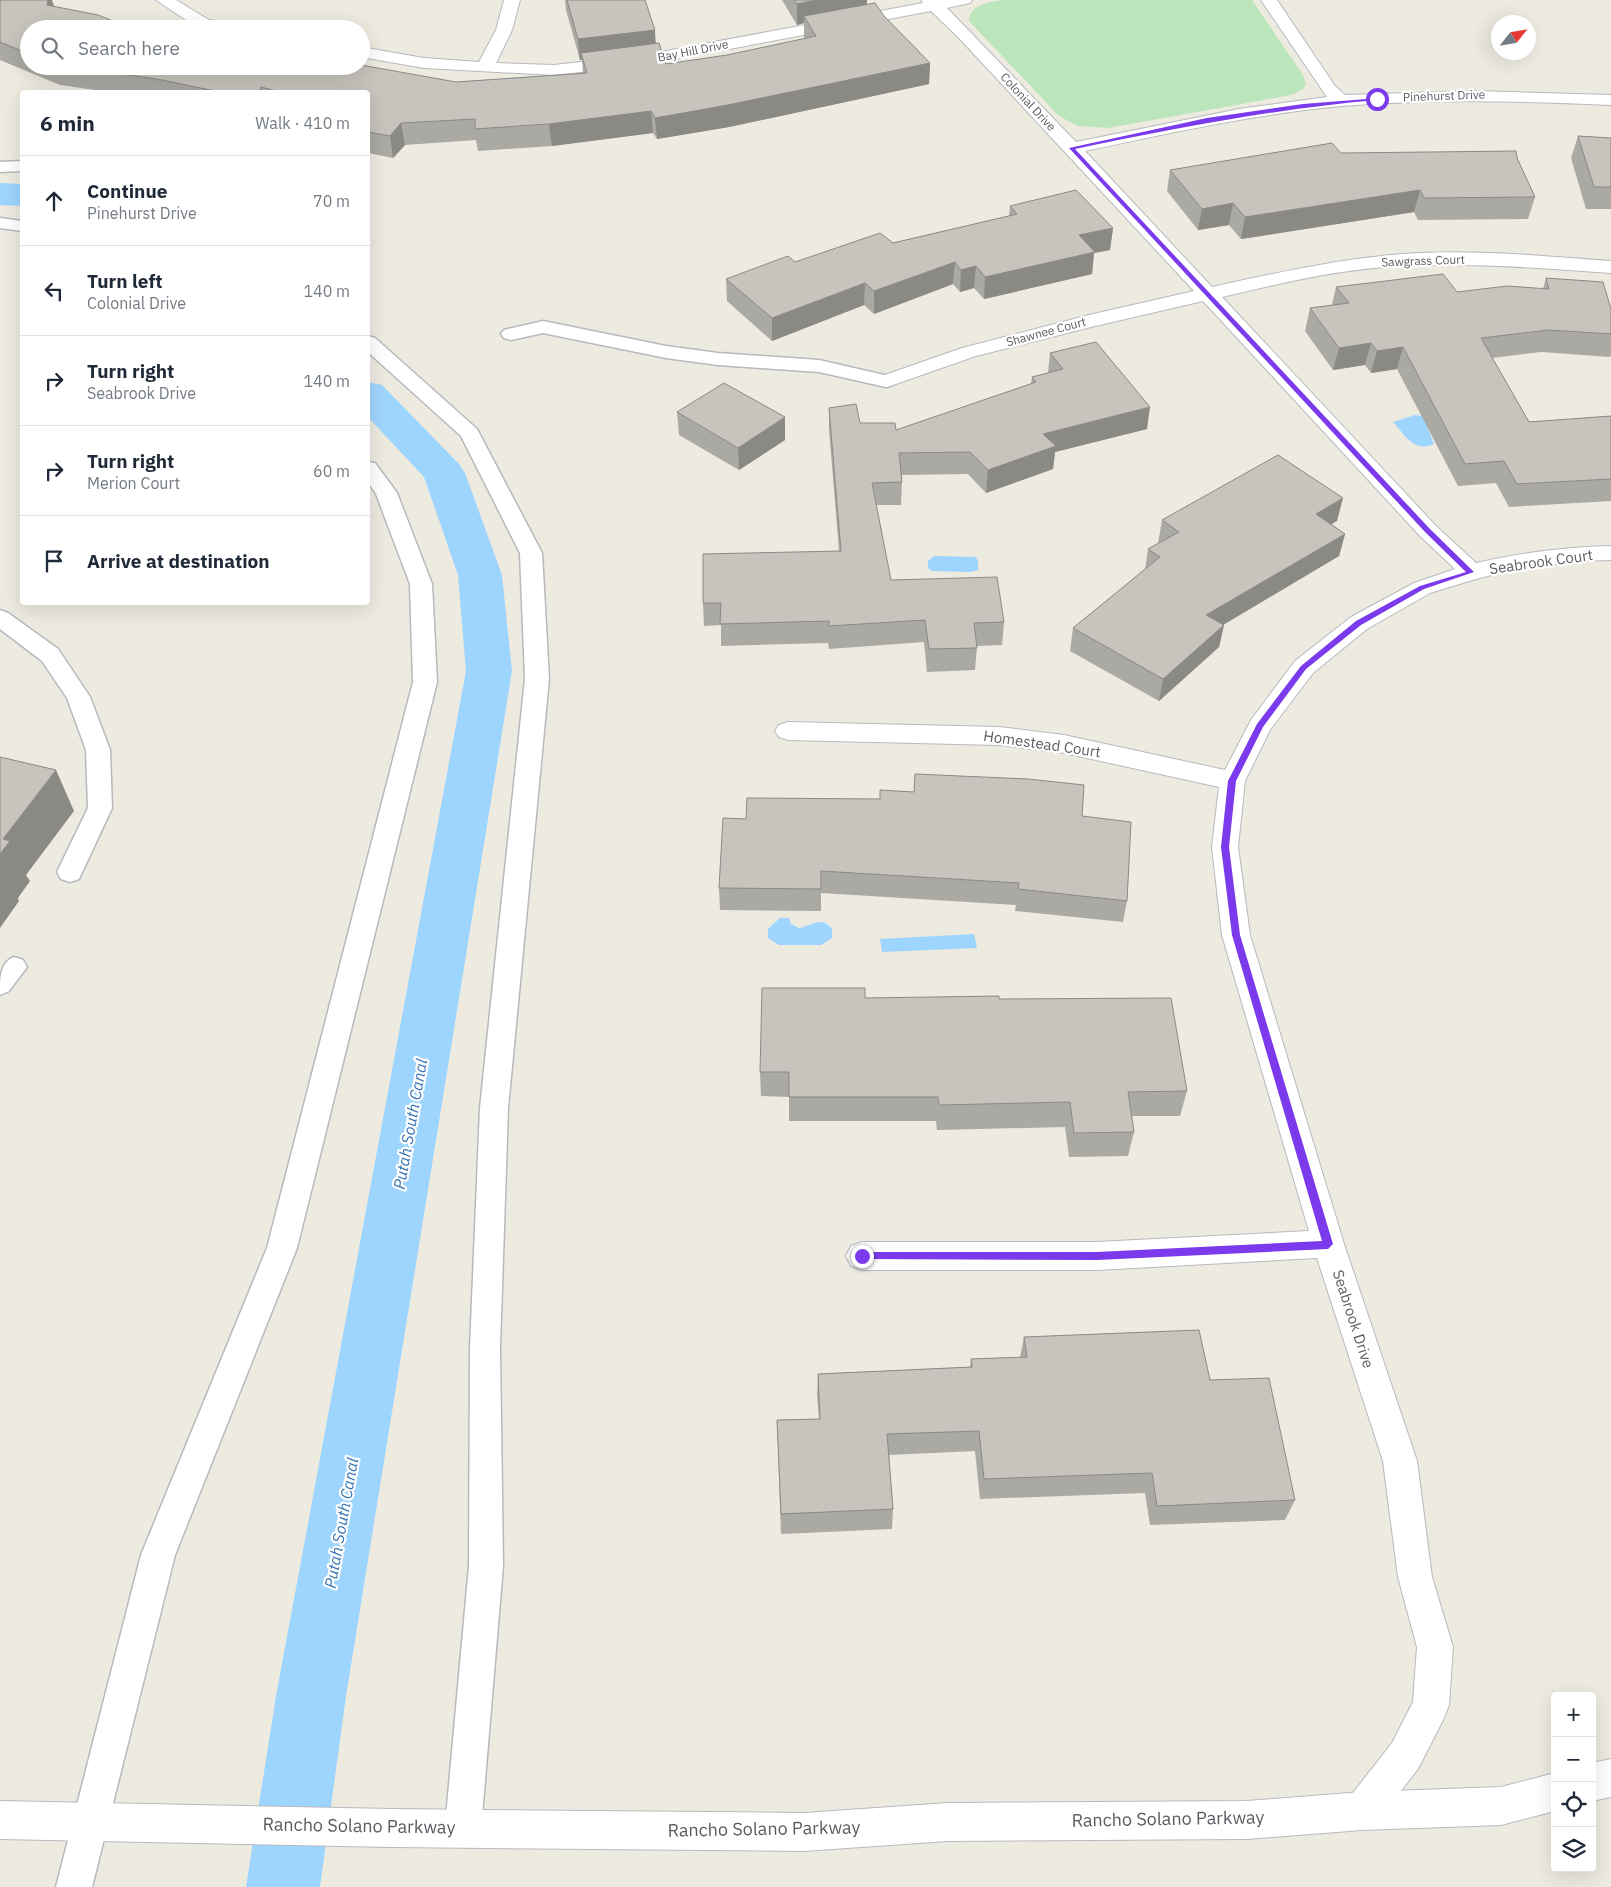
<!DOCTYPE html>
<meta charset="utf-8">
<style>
:root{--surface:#fff;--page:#f6f6f7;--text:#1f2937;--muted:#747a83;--line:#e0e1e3}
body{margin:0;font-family:"IBM Plex Sans",sans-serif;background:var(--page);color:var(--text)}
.controls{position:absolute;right:15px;bottom:15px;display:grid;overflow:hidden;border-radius:5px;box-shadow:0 5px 20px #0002}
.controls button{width:45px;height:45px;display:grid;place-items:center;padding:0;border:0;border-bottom:1px solid var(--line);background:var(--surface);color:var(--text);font:25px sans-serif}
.compass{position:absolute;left:1491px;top:15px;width:45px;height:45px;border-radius:50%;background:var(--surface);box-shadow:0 5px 20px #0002;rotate:59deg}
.stop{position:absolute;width:15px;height:15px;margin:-11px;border:4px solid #7c3aed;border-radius:50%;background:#fff}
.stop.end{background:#7c3aed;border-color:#fff;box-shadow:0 1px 5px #0008}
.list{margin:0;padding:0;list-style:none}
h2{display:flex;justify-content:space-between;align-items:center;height:65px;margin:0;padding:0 20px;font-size:21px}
h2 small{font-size:16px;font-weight:400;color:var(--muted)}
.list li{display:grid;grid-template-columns:32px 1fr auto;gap:15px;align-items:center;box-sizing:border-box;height:90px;padding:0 20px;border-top:1px solid var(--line)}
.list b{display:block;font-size:19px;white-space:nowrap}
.list p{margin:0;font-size:16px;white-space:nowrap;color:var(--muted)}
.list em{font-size:16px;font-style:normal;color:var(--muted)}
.icon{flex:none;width:28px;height:28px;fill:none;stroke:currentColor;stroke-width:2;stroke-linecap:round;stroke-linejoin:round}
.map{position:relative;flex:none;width:1611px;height:1887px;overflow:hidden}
.search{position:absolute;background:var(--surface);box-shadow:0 5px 20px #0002;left:20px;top:20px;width:350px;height:55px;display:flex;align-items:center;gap:12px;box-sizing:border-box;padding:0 18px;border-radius:28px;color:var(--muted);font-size:19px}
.panel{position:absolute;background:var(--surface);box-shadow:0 5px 20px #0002;left:20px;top:90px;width:350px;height:515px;border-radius:5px}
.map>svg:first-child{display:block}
.green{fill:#bbe6bb}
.water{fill:#9ed5ff}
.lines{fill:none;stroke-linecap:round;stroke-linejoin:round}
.canal{fill:#9ed5ff;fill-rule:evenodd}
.lane-casing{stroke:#b6b9be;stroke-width:3}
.street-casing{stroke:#b6b9be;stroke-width:2}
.secondary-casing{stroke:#b6bac0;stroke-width:2}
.lane{fill:#fff;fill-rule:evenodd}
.street{fill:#fff;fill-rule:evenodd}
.secondary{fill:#fff;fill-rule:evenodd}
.wall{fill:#aba9a3}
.shaded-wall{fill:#8b8984}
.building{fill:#c7c4bd;stroke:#8b8984}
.route{fill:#7c3aed}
.labels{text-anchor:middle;stroke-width:4.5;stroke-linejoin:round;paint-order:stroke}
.far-street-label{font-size:12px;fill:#595d62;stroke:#fff}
.street-label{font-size:15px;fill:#595d62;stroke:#fff}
.water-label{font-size:16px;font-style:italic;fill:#3875b5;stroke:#fff}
.near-street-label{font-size:18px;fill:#595d62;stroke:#fff}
</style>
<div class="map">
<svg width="1611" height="1887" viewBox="0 0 1611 1887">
<rect width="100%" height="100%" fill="#edeae0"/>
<!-- green -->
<path class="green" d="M1003 0H1252L1303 75 1306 84 1303 89 1291 95 1108 128 1078 126 1059 116 969 21C970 4 990 2 1003 0Z"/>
<!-- water -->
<path class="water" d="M1415 415 1422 416 1424 419 1434 444C1414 453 1406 436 1393 422Z
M934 556 975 557 978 560V570L971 572 932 571 928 568V561Z
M780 918H789L791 924 799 928C812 926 821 915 832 929V938L821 945H779L768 938V929Z
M974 934 977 948 882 952 880 939Z"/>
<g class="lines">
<!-- canal -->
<path class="canal" d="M0 183 22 184V206L0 205Z
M368 382 382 385 459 464 465 473 502 575 512 671 346 1696 320 1887H246L276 1696 466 671 458 575 424 477 368 417Z"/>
<!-- lane casing -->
<g class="lane-casing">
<path id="lane" d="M22 161V171L0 172V162Z
M0 218 22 221V231L0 228Z
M543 321 666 346 718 353 819 360 893 377 896 381 893 385 886 387 819 372 718 365 666 358 543 333 511 340 504 338 501 334 504 330Z
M368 336 375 338 477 429 542 553 549 679 508 1108 500 1348 503 1566 481 1828 476 1841 463 1846 450 1841 445 1828 469 1566 470 1348 480 1108 525 679 520 553 461 436 368 352Z
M368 462 375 463 397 493 432 584 437 682 297 1248 175 1555 92 1887H56L141 1555 267 1248 413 682 410 584 376 494 368 482Z
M0 610 8 613 58 649 90 697 110 750 112 808 79 879 70 882 61 879 57 872 88 808 86 750 67 698 42 661 0 629Z
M14 957 23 960 27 967 9 991 0 995C0 977 0 963 14 957Z"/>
</g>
<!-- street casing -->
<g class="street-casing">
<path id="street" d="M156 0H176L209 20 237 25 239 29 198 28Z
M504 0H520L512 30 496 63 554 65 644 55 923 3 921 0H972L970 3 947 8 1076 142 1239 109 1327 97 1261 0H1277L1335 86 1345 95 1476 91 1611 95V105C1521 101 1432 99 1342 106 1255 114 1170 133 1085 151L1212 287C1276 273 1338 259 1403 254 1472 249 1542 256 1611 261V273C1543 268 1474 263 1405 266 1343 268 1282 283 1222 297L1436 526 1476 563C1520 553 1565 547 1611 546V560L1577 561 1511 570 1476 579 1430 593 1367 629 1313 673 1270 730 1245 781 1238 847 1250 935 1344 1244 1417 1461 1432 1577 1453 1647 1449 1705 1444 1718 1418 1769 1375 1824 1362 1830 1349 1824 1343 1811 1349 1798 1392 1743 1413 1702 1417 1647 1398 1577 1383 1461 1317 1258 1097 1270H862L851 1266 846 1256 851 1246 862 1242H1097L1309 1231 1222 935 1212 847 1219 787 1064 753 1000 745 788 740 779 737 775 731 779 725 788 722 1000 727 1064 735 1225 770 1251 720 1295 661 1351 617 1414 583 1455 569 1420 536 1203 301 1091 327 976 356 893 385 886 387 879 385 876 381 879 377 962 348 1089 315 1194 291 958 37 931 11 644 65 554 75 424 68 361 57V47L424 58 479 62 496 30Z"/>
</g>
<!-- secondary casing -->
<g class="secondary-casing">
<path id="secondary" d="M1611 1759V1797L1592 1801V1763Z
M1555 1773V1811L1501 1825 1362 1830 1247 1839 948 1841 804 1851 392 1847 0 1839V1801L392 1809 804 1813 948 1803 1247 1801 1362 1792 1501 1787Z"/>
</g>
<!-- lane -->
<use href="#lane" class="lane"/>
<!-- street -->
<use href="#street" class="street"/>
<!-- secondary -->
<use href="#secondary" class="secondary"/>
</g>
<!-- wall -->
<path class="wall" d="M0 0 29 29V66H361L456 82 583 73 582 60H580L566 10 565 0H645L656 43 666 64 727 55 805 39 804 37V23L797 25 782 0H867V4L884 16 930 63 929 84 729 127 657 139 653 133 552 146 478 151 476 140 405 145 393 158 368 153V92H109L60 85 0 60Z
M1578 136 1611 138V209H1586L1571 158Z
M1341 153 1517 158 1535 197 1528 219 1418 220 1414 212 1241 239 1229 225 1198 230 1167 191 1170 170Z
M1010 206 1113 228 1110 250 1094 253 1092 274 984 299 974 288 960 292 953 284 874 314 864 305 772 341 727 301 726 279 795 262 893 243 1009 216Z
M1546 278 1611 309V354L1610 357 1541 352 1492 358 1529 422 1611 416V501L1509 507 1496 483 1458 486 1397 369 1371 373 1365 365 1333 370 1305 331 1310 308 1332 305 1336 287 1457 292 1543 289Z
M1050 353 1147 429 1055 452 1053 469 986 493 968 474 901 475 902 482 901 505H876L891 580 1004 622 1002 645 977 646 975 670 927 672 924 642 829 649 828 643 721 646V625L704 626 703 603 839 551 829 430V408L860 423 896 430 1031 384 1032 377 1048 373Z
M677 412 785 440 739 470 679 435Z
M1162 520 1337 521 1331 524 1345 534 1339 556 1223 625H1224L1219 647 1159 701 1070 651 1073 628 1145 569 1148 549 1159 543H1158Z
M915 774 1082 816 1127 901 1123 922 1015 911 1016 905 821 893V911L720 910 719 888 746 819 880 799 914 792Z
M865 998 999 999 1187 1091 1180 1116H1132L1134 1132 1128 1156 1069 1157 1065 1127 937 1130 936 1121H789V1097L761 1096 760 1072Z
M1024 1337 1210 1380 1295 1500 1285 1520 1150 1525 1145 1493 980 1499 975 1451 889 1455 893 1509 892 1529 781 1534 777 1420 819 1419 817 1395 818 1374 970 1367 971 1359 1020 1357Z"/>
<!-- shaded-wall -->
<path class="shaded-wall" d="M48 0H52L55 9 47 5Z
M817 0H867V12L804 16V23L797 25V4Z
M655 30 656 51 581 53 582 60H580L578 39Z
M930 63 929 84 729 127 657 139 655 118Z
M651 111 653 133 552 146 549 124Z
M401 123 405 145 393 158 390 136Z
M1420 190 1414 212 1241 239 1245 217Z
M1233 203 1229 225 1198 230 1202 209Z
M1113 228 1110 250 1094 253 1092 274 984 299 985 277 1079 235Z
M955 262 953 284 874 314V291Z
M976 266 974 288 960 292 961 270Z
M865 283 864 305 772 341V318Z
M1371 343 1365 365 1333 370 1339 348Z
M1403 347 1397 369 1371 373 1377 351Z
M1150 407 1147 429 1055 452 1053 469 986 493 988 470 1043 434Z
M785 417V440L739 470 738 448Z
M1343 498 1337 521 1310 536 1316 514Z
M1345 534 1339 556 1201 638 1206 615Z
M1224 625 1219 647 1159 701 1163 679Z
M56 770 74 811 26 875 30 881 18 898 19 901 0 928V854L3 839Z"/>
<!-- building -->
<path class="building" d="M0 0H48L47 5 98 15 133 29H29V54L0 42Z
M567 0H645L655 30 578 39Z
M794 0H817L797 4Z
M875 3 884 16 930 63 728 105 655 118 651 111 549 124 475 129V119L401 123 390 136 368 132V92H280L261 87 260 92H220L162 80 71 66H361V65L456 82 587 73 581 53 659 43 666 64 727 55 816 36 804 16Z
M1578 136 1611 138V187H1594Z
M1332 143 1341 153 1516 151 1517 158 1535 197 1424 198 1420 190 1245 217 1233 203 1202 209 1170 170Z
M1076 190 1113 228 1079 235 1095 252 985 277 976 266 961 270 955 262 874 291 865 283 772 318 726 279 788 256 795 262 880 233 893 243 1017 214 1010 206Z
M1443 274 1457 292 1507 286 1549 289 1546 278 1603 282 1611 309V334L1549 330 1481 338 1529 422 1611 416V479L1517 484 1504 461 1465 464 1403 347 1377 351 1371 343 1339 348 1310 308 1349 303 1336 287Z
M1096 342 1150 407 1043 434 1056 446 988 470 970 452 899 453 902 482 872 483 891 580 997 577 1004 622 974 623 977 648 929 649 925 620 829 626V621L720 624 721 603H703V554L841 551 829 408 856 404 860 423H895L896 430 1036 382 1032 377 1063 369 1050 353Z
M724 383 785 417 738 448 677 412Z
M1278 455 1343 498 1316 514 1345 534 1206 615 1224 625 1163 679 1073 628 1160 557 1148 549 1179 532 1162 520Z
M0 757 56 770 3 839 10 841 0 854Z
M915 774 1028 779 1084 785 1082 816 1131 822 1127 901 1018 889 1019 883 821 871V889L719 888 723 818 746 819 747 798 880 799V790L914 792Z
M762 988H865V998L999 996V999L1171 998 1187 1091 1128 1092 1134 1132 1074 1133 1070 1102 939 1105 938 1097H789V1072H760Z
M1199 1330 1210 1380 1269 1378 1295 1500 1157 1506 1152 1473 984 1479 979 1431 887 1434 893 1509 781 1514 777 1420 820 1419 818 1374 972 1367 971 1359 1027 1357 1024 1337Z"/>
<!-- route -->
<path class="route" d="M1379 98 1377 100C1275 109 1176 128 1075 149L1430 529 1474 572 1424 589 1361 625 1306 669 1263 727 1236 781 1229 847 1240 935 1333 1244 1328 1249 1097 1260 859 1259 858 1256 862 1252H1097L1322 1241 1232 935 1221 847 1228 781 1257 724 1301 666 1356 621 1420 586 1466 572 1426 533 1069 148 1207 118 1303 104Z"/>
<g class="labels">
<!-- far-street labels -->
<g class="far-street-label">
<text transform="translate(693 51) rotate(-11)" y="4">Bay Hill Drive</text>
<text transform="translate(1444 96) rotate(-2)" y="4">Pinehurst Drive</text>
<text transform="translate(1028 102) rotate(47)" y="4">Colonial Drive</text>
<text transform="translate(1423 261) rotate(-2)" y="4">Sawgrass Court</text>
<text transform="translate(1046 332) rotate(-15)" y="4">Shawnee Court</text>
</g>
<!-- street labels -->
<g class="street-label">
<text transform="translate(1541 562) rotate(-8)" y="5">Seabrook Court</text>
<text transform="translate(1042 744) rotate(8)" y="5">Homestead Court</text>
<text transform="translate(1353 1319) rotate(72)" y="5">Seabrook Drive</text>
</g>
<!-- water labels -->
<g class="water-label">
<text transform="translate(410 1124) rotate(-80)" y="6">Putah South Canal</text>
<text transform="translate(341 1523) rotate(-80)" y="6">Putah South Canal</text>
</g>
<!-- near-street labels -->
<g class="near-street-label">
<text transform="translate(1168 1819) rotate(-1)" y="6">Rancho Solano Parkway</text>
<text transform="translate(359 1826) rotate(1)" y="6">Rancho Solano Parkway</text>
<text transform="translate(764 1829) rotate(-1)" y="6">Rancho Solano Parkway</text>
</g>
</g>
</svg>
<div class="controls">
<button>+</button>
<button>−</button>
<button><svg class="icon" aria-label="locate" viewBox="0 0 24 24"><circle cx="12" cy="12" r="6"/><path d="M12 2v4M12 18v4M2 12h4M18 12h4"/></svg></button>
<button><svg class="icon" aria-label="layers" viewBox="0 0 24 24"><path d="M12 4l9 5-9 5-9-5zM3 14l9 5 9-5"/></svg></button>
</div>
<svg class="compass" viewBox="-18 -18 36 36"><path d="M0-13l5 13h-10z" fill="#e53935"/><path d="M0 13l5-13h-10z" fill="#747a83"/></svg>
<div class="stop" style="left:1377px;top:99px"></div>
<div class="stop end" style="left:862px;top:1256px"></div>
<div class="search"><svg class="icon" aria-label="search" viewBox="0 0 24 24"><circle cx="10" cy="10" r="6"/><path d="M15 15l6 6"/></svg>Search here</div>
<section class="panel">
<h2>6 min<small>Walk · 410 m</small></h2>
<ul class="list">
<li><svg class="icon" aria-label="ahead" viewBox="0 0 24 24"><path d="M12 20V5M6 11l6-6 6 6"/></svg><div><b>Continue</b><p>Pinehurst Drive</p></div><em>70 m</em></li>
<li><svg class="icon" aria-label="left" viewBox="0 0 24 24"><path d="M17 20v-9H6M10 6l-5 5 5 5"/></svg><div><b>Turn left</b><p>Colonial Drive</p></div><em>140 m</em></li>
<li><svg class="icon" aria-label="right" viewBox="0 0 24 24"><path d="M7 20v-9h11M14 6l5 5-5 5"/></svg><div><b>Turn right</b><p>Seabrook Drive</p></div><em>140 m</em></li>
<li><svg class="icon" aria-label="right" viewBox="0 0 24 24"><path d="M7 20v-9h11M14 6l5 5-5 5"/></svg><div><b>Turn right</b><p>Merion Court</p></div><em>60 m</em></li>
<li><svg class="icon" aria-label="arrive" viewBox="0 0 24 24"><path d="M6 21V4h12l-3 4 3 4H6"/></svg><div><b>Arrive at destination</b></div></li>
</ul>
</section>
</div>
